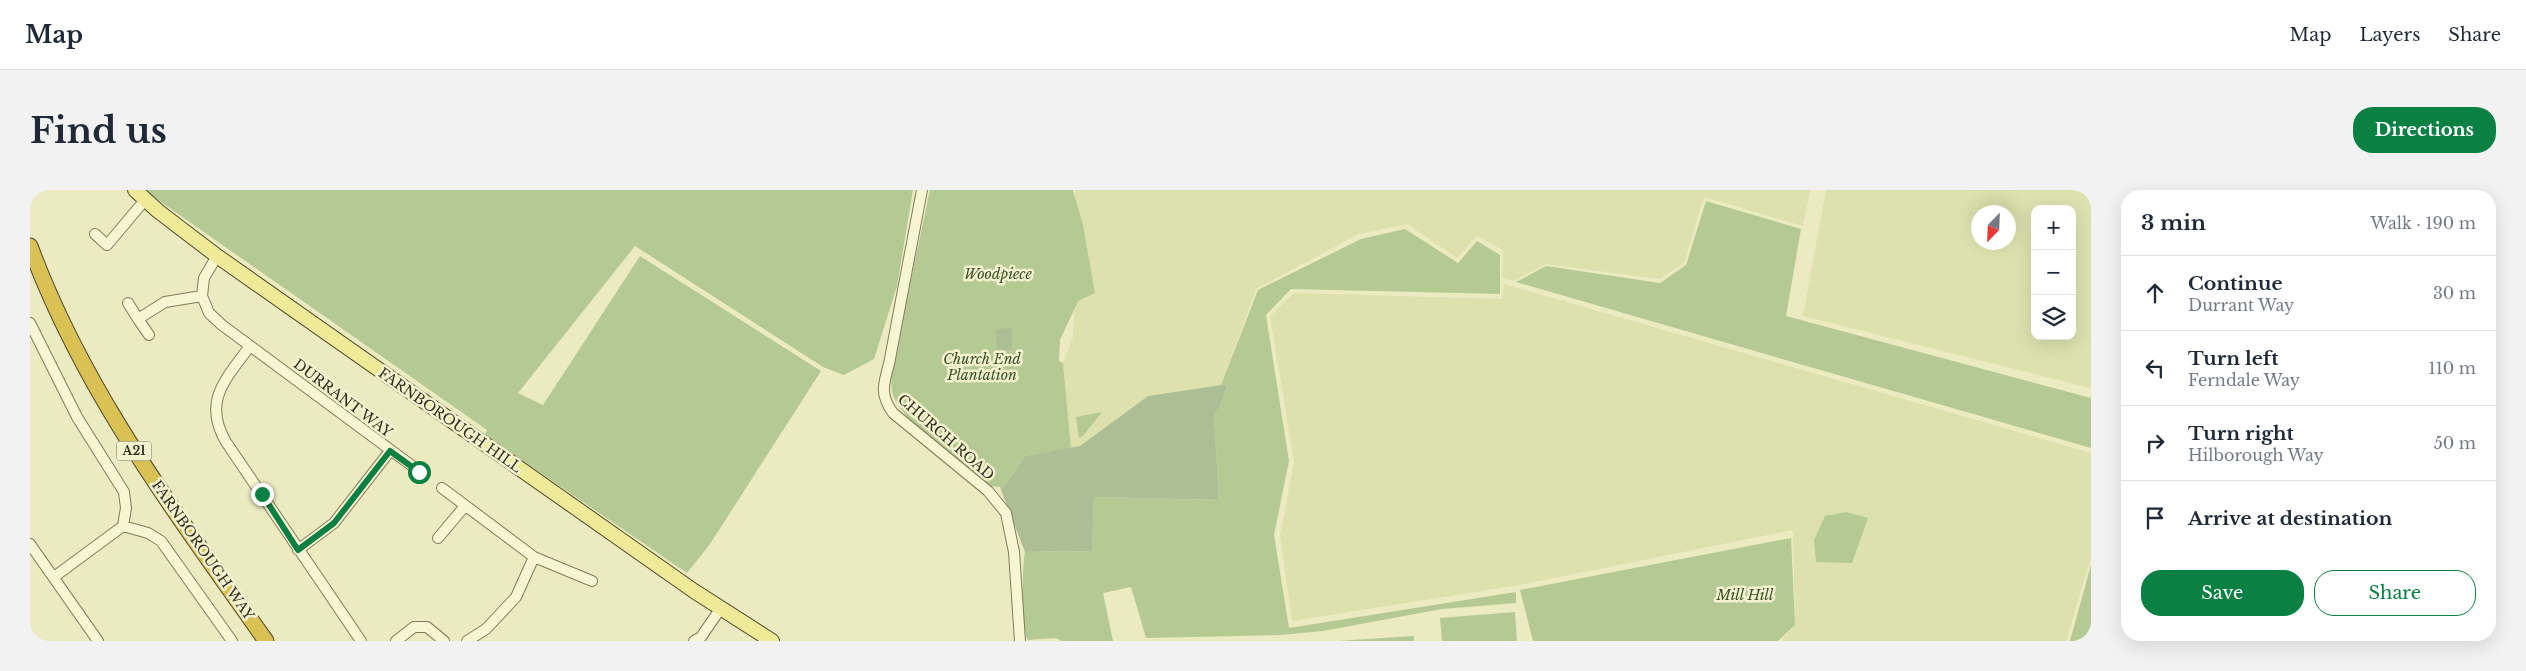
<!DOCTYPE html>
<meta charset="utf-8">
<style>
:root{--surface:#fff;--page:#f2f2f3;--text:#1f2937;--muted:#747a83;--line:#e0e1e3;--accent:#0b8043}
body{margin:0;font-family:"Libre Baskerville",serif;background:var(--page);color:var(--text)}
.controls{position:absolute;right:15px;top:15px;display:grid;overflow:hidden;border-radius:10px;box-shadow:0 5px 20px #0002}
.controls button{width:45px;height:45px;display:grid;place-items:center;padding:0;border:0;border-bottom:1px solid var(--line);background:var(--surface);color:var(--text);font:25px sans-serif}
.compass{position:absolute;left:1941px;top:15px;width:45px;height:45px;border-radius:50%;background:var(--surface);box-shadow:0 5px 20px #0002;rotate:203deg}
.stop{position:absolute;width:15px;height:15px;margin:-11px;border:4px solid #0b8043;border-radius:50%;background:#fff}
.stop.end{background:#0b8043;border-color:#fff;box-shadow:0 1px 5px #0008}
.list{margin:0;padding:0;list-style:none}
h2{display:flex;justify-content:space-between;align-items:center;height:65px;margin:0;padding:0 20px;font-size:21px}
h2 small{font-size:16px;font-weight:400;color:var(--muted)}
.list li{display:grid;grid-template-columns:32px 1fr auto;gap:15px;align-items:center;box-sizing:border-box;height:75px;padding:0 20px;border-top:1px solid var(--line)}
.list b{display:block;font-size:19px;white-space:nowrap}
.list p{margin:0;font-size:16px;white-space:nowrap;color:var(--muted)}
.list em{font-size:16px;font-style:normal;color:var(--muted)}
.actions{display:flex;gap:10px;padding:15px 20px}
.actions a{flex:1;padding:11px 0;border:1px solid var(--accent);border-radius:20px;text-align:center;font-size:18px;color:var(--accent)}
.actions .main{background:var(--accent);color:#fff}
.icon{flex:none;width:28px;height:28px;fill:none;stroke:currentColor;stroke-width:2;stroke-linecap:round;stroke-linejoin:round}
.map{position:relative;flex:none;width:2061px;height:451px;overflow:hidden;border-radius:20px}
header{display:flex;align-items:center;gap:30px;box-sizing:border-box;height:70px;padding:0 25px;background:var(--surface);border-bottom:1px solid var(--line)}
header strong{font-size:24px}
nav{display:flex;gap:28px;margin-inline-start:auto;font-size:18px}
.intro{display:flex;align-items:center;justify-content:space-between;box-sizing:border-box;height:120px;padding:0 30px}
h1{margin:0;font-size:35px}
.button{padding:12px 22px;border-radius:20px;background:var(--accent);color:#fff;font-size:18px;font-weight:700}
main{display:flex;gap:30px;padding:0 30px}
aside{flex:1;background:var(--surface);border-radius:20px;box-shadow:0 5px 20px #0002}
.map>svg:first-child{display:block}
.farmland{fill:#dce1ae;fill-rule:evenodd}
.green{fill:#b5c995}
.cemetery{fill:#aebe94}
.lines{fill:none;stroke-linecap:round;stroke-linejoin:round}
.minor-casing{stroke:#847b59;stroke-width:12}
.major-casing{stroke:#51482d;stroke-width:16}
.highway-casing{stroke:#51482d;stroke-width:17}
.minor{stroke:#f7f6d3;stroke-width:10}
.major{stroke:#eeea98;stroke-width:14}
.highway{stroke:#d9c153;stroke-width:15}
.route{stroke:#0b8043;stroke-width:6}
.labels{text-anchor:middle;stroke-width:5;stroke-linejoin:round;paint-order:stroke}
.shield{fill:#f3f2cf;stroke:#6d6952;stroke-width:1}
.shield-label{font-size:12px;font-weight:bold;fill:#342e1d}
.park-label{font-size:14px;font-style:italic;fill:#395024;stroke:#f3f2cf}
.street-label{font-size:14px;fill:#342e1d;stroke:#f3f2cf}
</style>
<header>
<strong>Map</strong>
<nav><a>Map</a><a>Layers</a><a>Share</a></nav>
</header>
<div class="intro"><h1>Find us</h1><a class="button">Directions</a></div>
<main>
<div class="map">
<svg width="2061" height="451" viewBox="0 0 2061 451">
<rect width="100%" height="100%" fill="#eceac0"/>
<!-- farmland -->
<path class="farmland" d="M1045 0H1780L1773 36 1674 7 1654 73 1629 89 1516 74 1484 91 1472 88 1473 60 1447 46 1427 68 1377 34 1329 44 1226 99 1191 195 1118 206 1050 256 1041 258 1033 173 1043 147 1047 63Z
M1796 0H2061V198L1773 126ZM2005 19H2042V146H2005ZM1948 22H1978V52H1948Z
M1474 94 2061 263V367L2036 451H1751L1765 435 1763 340 1489 395 1262 431 1250 346 1264 272 1240 126 1264 103 1472 109Z"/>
<!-- green -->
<path class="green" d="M117 0H883L867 96 844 169 814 185 793 177 605 56 488 203 513 215 610 66 791 181 680 354 657 383 455 245 457 240 121 5Z
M900 0H1043L1053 35 1065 103 1048 111 1030 150 1029 171 1033 173 1041 258 995 266 971 300 970 297 957 296C934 276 871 231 863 205 860 194 862 184 863 174Z
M1676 11 1771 39 1756 126 2061 208V258L1486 92 1516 76 1630 93 1656 75Z
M1375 39 1428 73 1447 51 1470 65V104L1261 99 1236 125 1259 271 1244 345 1259 438 1486 402V413L1412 419 1293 441 1251 445 1116 448 1101 397 1073 403 1083 451H1031L1026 448 998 450C991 440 992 376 995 362L1062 361 1064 307 1189 310 1184 224 1190 217 1198 194 1191 195 1228 100 1331 49Z
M1072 222 1053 246 1049 248 1046 227Z
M1816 322 1838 328 1822 373 1786 372 1784 350 1795 326Z
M1761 348 1765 435 1748 451H1503L1490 400Z
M2061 375V451H2040Z
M1485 422 1487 451H1412L1410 428Z
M1384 446V451H1307Z"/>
<!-- cemetery -->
<path class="cemetery" d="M982 138V160H967L966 140Z
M1198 194 1190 217 1184 224 1189 310 1064 307 1062 361 995 362 971 300 995 266 1050 256 1118 206Z"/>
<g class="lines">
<!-- minor casing -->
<g class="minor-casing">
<path id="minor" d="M892 0 859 174C853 195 850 205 863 223L958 301 976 323 984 362 990 451
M65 44 77 55 115 10
M172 106 179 123 192 135 389 281
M98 113 108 129
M0 133 47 227 94 302 96 318 93 336
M119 145 108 129 135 112 172 106 174 88 187 66
M220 156C196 189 172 211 196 252L331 451
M412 298 504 367 562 391
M93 336 118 343 131 351 202 451
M408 348 435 316
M0 354 68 451
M268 360 304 333 360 261
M24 387 93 336
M366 451 384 437H397L414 451
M437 451 456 439 486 407 504 367
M664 451 671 447 691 418"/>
</g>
<!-- major casing -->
<g class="major-casing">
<path id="major" d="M105 0 128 21 187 66 664 401 742 451"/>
</g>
<!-- highway casing -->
<g class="highway-casing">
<path id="highway" d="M0 56C54 203 147 324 236 451"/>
</g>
<!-- minor -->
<use href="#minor" class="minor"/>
<!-- major -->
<use href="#major" class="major"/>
<!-- highway -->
<use href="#highway" class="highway"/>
</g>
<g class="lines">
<!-- route -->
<path class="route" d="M232 304 268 360 304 333 360 261 389 282"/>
</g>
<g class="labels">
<!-- shield labels -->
<rect class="shield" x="86.5" y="251.5" width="35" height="19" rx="4"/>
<g class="shield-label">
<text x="104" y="265">A21</text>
</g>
<!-- park labels -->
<g class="park-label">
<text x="968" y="89">Woodpiece</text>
<text x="952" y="174">Church End<tspan x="952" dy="16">Plantation</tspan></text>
<text x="1715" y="410">Mill Hill</text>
</g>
<!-- street labels -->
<g class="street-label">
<text transform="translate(313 208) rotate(37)" y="5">DURRANT WAY</text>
<text transform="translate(420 230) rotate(35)" y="5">FARNBOROUGH HILL</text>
<text transform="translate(916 247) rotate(41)" y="5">CHURCH ROAD</text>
<text transform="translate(173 360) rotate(55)" y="5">FARNBOROUGH WAY</text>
</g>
</g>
</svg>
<div class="controls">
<button>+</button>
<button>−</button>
<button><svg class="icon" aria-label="layers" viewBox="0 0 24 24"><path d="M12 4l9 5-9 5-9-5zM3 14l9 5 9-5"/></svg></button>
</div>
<svg class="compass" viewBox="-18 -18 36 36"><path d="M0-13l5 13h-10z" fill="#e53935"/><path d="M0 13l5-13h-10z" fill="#747a83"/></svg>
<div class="stop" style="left:389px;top:282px"></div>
<div class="stop end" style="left:232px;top:304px"></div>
</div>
<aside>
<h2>3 min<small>Walk · 190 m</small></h2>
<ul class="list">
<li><svg class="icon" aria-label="ahead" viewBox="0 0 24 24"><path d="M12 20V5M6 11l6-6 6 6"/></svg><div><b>Continue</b><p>Durrant Way</p></div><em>30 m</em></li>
<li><svg class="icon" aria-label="left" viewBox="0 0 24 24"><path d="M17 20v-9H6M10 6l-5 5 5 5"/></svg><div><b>Turn left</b><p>Ferndale Way</p></div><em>110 m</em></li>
<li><svg class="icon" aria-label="right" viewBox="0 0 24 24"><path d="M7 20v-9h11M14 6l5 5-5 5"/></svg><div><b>Turn right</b><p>Hilborough Way</p></div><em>50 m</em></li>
<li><svg class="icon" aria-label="arrive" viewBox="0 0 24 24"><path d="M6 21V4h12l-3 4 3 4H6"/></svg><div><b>Arrive at destination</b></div></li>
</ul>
<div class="actions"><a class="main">Save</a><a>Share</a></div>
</aside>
</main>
